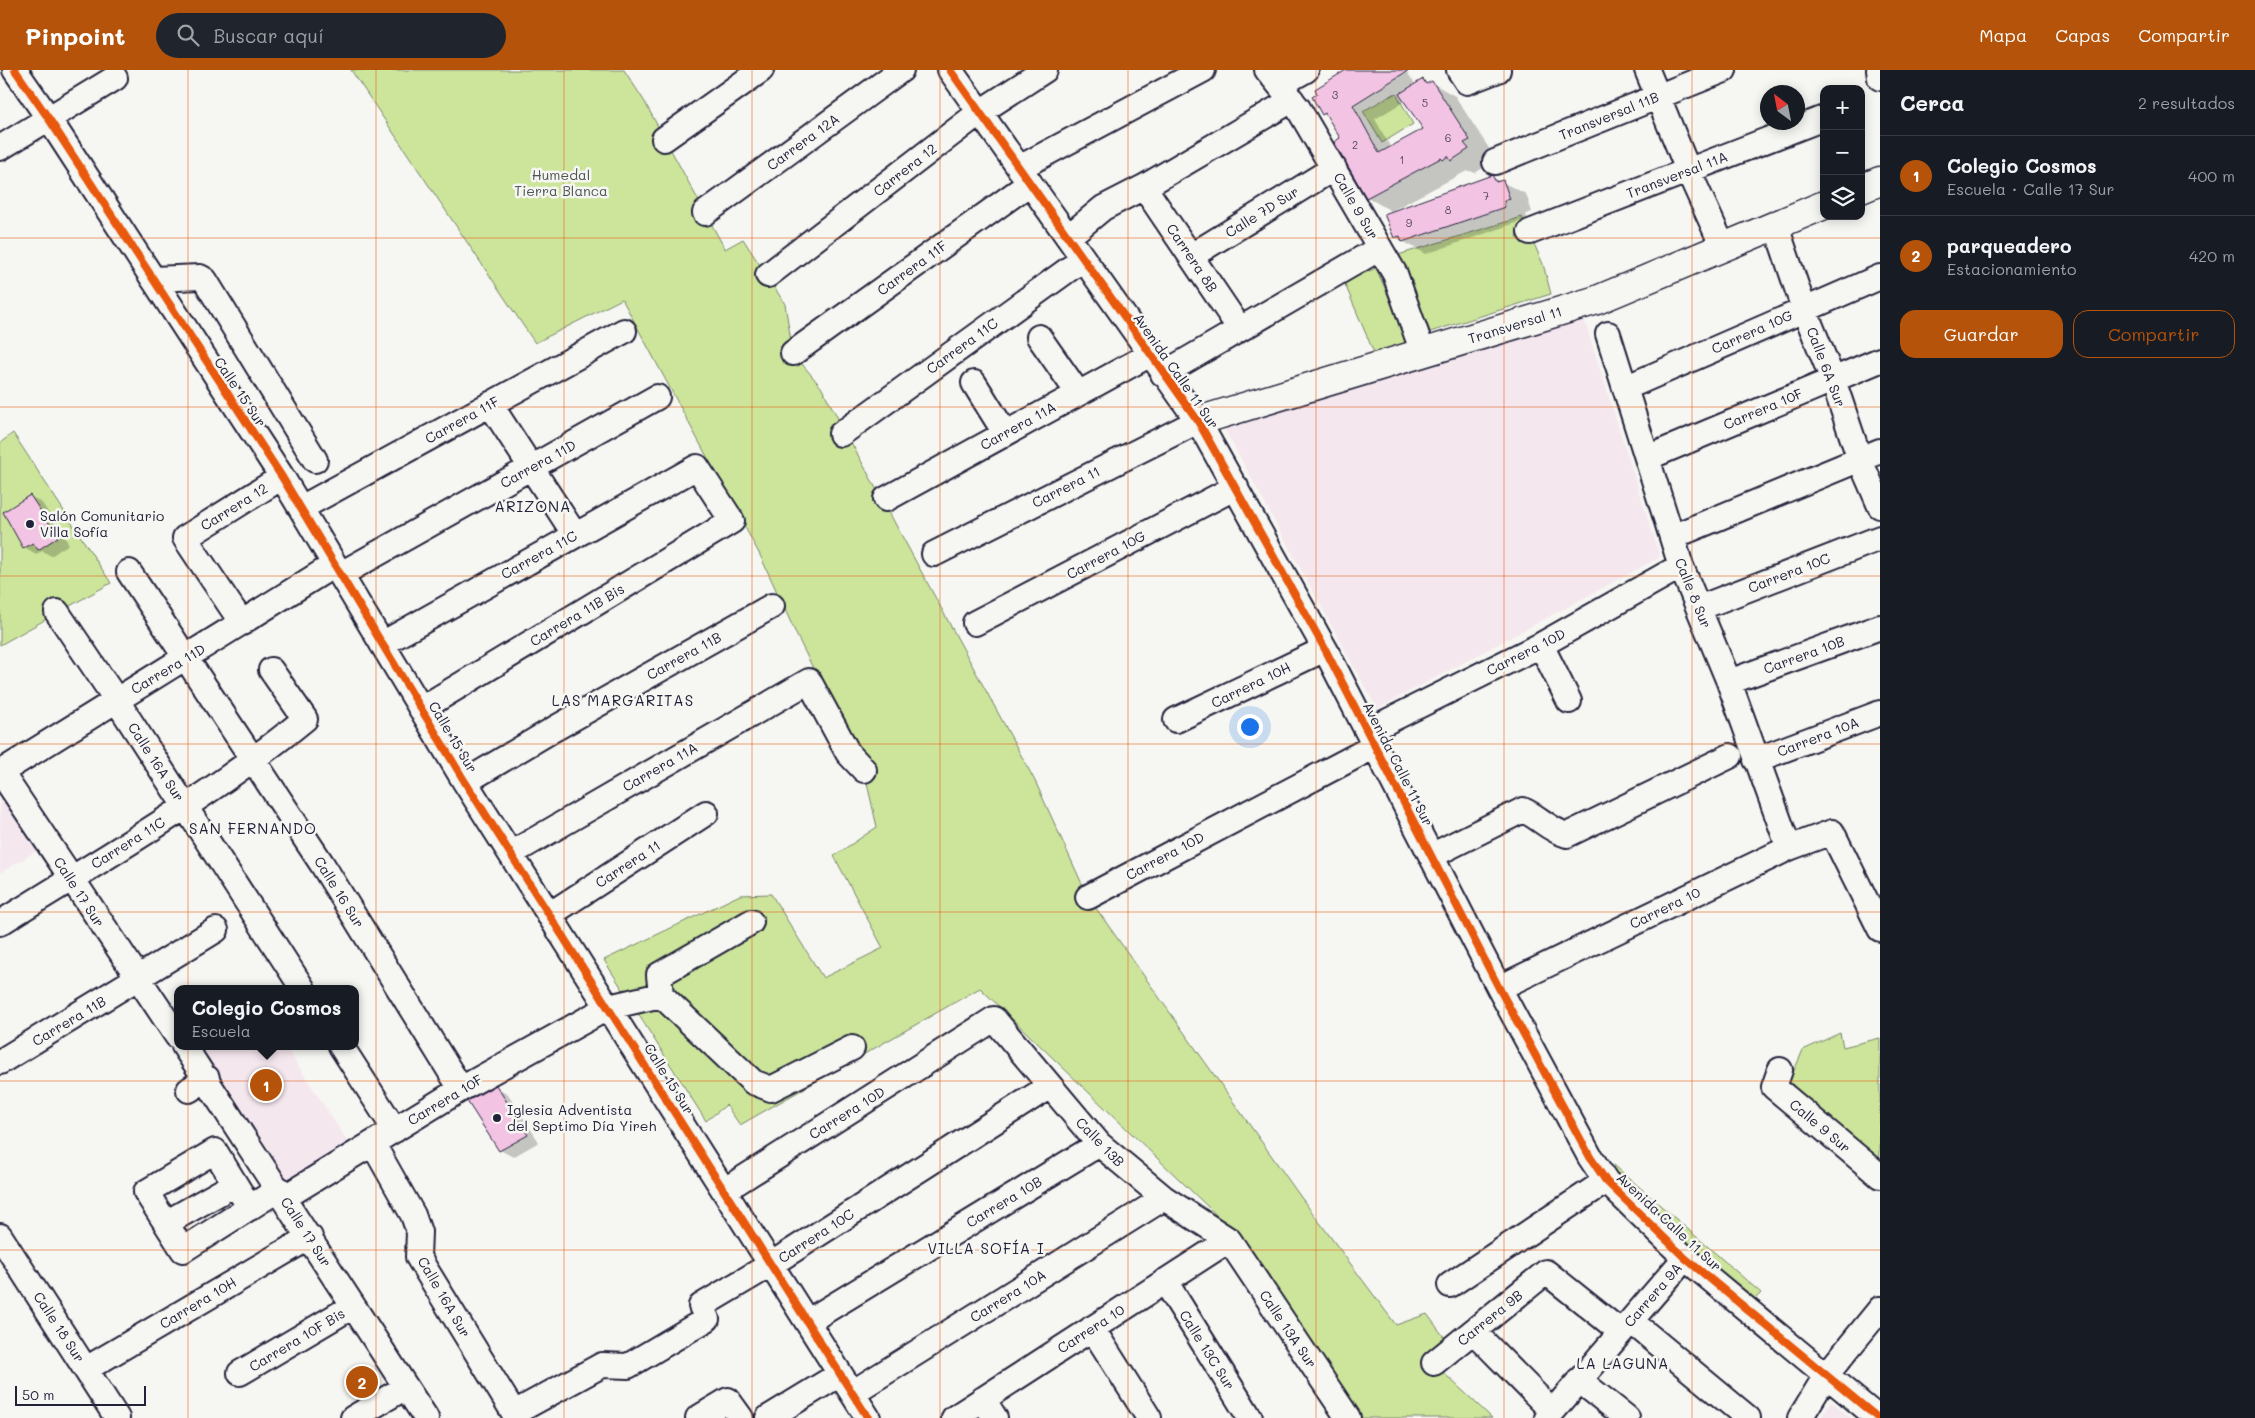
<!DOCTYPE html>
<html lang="es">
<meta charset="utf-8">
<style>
:root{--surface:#171b24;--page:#20242c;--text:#f1f3f6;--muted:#9ea1a6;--line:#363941;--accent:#b45309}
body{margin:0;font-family:Mali,sans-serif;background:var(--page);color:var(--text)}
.controls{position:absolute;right:15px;top:15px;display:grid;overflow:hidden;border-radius:10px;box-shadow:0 2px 12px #0003}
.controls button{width:45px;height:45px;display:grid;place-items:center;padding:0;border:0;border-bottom:1px solid var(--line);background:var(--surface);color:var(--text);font:25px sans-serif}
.compass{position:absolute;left:1760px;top:15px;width:45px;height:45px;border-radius:50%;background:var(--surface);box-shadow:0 2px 12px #0003;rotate:328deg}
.scale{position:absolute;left:15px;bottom:12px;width:131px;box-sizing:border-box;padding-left:5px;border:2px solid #22223b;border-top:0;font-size:14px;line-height:18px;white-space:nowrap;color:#22223b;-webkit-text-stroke:4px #f6f6f2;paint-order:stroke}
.you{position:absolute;left:1249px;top:656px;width:18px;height:18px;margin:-12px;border:4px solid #fff;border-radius:50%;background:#1a73e8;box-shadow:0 0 0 8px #1a73e833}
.badge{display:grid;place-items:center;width:32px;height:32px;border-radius:50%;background:var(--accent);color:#fff;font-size:16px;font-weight:700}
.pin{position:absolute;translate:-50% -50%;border:2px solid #fff;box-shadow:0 1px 5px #0006}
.popup{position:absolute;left:174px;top:915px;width:185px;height:65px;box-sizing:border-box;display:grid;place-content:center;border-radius:10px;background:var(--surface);filter:drop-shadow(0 1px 4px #0005);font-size:16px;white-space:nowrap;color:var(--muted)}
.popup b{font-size:19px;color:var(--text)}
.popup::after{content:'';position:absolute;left:50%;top:100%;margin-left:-10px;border:10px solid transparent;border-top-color:var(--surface)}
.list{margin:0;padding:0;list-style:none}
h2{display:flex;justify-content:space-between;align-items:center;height:65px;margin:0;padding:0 20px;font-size:21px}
h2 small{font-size:16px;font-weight:400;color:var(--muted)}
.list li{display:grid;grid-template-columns:32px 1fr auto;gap:15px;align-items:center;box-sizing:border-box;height:80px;padding:0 20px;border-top:1px solid var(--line)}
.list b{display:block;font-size:19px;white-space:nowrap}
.list p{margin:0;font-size:16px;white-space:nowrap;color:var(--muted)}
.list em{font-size:16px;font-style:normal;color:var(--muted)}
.actions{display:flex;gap:10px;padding:15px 20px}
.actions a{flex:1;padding:11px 0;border:1px solid var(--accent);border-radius:15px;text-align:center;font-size:18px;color:var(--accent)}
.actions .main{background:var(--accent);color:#fff}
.icon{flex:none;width:28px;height:28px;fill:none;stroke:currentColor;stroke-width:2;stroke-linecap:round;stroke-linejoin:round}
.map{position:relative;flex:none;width:1880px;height:1348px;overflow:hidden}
header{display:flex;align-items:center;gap:30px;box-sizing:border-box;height:70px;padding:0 25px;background:var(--accent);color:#fff}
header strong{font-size:24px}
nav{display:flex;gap:28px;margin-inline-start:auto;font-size:18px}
.search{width:350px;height:45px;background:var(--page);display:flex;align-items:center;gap:12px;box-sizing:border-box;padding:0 18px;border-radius:28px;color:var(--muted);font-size:19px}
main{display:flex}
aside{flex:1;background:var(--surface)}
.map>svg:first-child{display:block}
.built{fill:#f5e7ee}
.green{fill:#cce59b;stroke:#77846b}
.shadow{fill:#0003;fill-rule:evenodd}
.building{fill:#f3c3e4;stroke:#22223b}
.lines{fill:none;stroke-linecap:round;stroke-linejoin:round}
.minor-casing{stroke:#22223b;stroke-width:28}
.major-casing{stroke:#22223b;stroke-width:31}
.minor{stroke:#f6f6f2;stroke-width:24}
.major{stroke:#f6f6f2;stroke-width:28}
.cycleway-casing{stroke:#f6f6f2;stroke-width:11}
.cycleway{stroke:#e8590c;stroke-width:8}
.grid{fill:none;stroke:#e8590c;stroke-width:1;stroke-opacity:0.55}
.poi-dot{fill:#22223b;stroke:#f6f6f2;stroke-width:2}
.labels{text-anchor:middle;stroke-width:5;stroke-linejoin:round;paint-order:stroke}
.number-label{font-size:11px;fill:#564a65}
.street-label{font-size:14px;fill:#22223b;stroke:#f6f6f2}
.park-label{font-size:14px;fill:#4c5353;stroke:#f6f6f2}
.poi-label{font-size:14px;fill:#22223b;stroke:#f6f6f2;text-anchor:start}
.neighbourhood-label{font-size:15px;letter-spacing:1px;fill:#22223b;stroke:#f6f6f2}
</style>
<header>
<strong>Pinpoint</strong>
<div class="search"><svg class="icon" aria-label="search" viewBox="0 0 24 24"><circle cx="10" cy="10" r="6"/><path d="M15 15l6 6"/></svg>Buscar aquí</div>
<nav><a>Mapa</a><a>Capas</a><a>Compartir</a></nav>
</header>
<main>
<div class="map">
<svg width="1880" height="1348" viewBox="0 0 1880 1348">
<rect width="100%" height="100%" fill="#f6f6f2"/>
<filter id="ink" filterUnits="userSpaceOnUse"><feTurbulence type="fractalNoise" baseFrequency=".02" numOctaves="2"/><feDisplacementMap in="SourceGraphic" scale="10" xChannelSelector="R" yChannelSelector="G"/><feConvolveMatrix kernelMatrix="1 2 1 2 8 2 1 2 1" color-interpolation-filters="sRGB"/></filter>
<g filter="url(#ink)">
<!-- built -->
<path class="built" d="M1583 246 1660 487 1377 639 1224 358Z
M0 726 38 780 0 803Z
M195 976H285L352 1078 289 1117Z
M1831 1331 1851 1348H1821Z"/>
<!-- green -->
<path class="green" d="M351 0H624L643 29 725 179 743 169 785 234 793 283 821 317 1035 711 1088 827 1300 1126 1396 1255 1427 1244 1452 1278 1434 1294 1492 1348H1359L1256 1189 1233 1161 980 918 740 1055 726 1035 706 1051 604 890 740 825 771 824 823 908 883 878 834 786 877 757 864 700 797 566 760 485 622 229 535 273Z
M1396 23 1413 54 1382 73 1363 41Z
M1522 147 1543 194 1551 224 1430 262 1398 185Z
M1376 198 1409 273 1374 283 1344 212Z
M13 363 111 513 0 575V373Z
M1840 963 1843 977 1880 968V1091L1789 1012 1803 980Z
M1614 1095 1761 1223 1753 1231 1688 1177 1609 1103Z"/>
<!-- shadow -->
<path class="shadow" d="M1348 0H1405L1416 15 1423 11 1429 14 1432 13 1455 26 1492 83 1491 93 1475 103 1470 101 1465 102 1391 141 1367 127 1341 69 1330 48 1323 44ZM1405 31 1425 60 1391 78 1375 49Z
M1492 107 1526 124 1532 142 1526 144 1527 149 1426 184 1395 167Z
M30 426 42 433 69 474 51 486 43 481 36 484 24 477Z
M496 1017 508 1024 539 1072 513 1087 500 1080Z"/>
<!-- building -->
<path class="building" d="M1346 0H1409L1353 35 1379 83 1423 59 1399 24 1423 9 1426 14 1432 11 1447 34 1470 70 1464 73 1469 79 1451 91 1448 86 1443 90 1441 88 1366 128 1334 72 1340 68 1325 43 1322 45 1312 27 1317 24 1315 19Z
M1492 105 1496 112 1503 110 1510 129 1504 131 1505 137 1402 172 1400 166 1394 168 1384 144Z
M30 425 58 467 38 480 33 473 23 478 3 442Z
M496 1015 528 1065 499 1081 467 1031Z"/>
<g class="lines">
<!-- minor casing -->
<g class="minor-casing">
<path id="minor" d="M15 0 49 49 282 407 465 712 868 1348
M950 0 1198 351 1325 579 1499 918 1590 1087 1606 1111 1685 1188 1878 1348
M1267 0 1298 38 1395 204 1423 283
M1459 0 1467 12 1498 0
M1647 0 1688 100 1723 177
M1879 0 1880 8
M1281 14 1306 0
M664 69 761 0
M0 78 115 8
M1495 92 1724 0
M1019 98 1203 0
M1144 117 1240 259
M705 143 901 0
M1776 156 1804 239 1833 310 1860 390 1880 436
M1530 162 1824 48
M1068 167 1103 138 1144 117 1292 30
M1191 186 1334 98
M768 205 980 42 1045 0
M153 209 200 207 205 210 315 390
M1608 264 1681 496 1729 612 1789 778
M1039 267 1078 323
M793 283 1030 113
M1163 304 1380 178
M974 313 1005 363
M1625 318 1880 207
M490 334 575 465
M841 364 1083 189
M1647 388 1880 290
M886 429 1149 285
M301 438 624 261
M1672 467 1880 381
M934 484 1198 351
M129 502 322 794 461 1019
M341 504 657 327
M1699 538 1880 468
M57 542 117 631 303 919
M242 553 185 468 282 407
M975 553 1236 417
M382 574 697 397 732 451 421 639
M1541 575 1569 631
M1729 612 1880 557
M1176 650 1325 579
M1368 661 1541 575 1681 496
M1756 690 1880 643
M0 701 177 966
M1 702 334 495
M465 712 554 659 772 536
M512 783 809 611 848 683 864 700
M1431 786 1523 740C1539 747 1549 760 1567 765L1730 686
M1088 827 1375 676
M549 845 706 743
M0 853C104 788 210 727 305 649L271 600
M1499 918 1789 778 1832 762 1880 859
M661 925 659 905 751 852
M184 976 426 1348
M341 976 395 1060
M0 992 216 860
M1780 1000 1774 1017 1880 1106
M189 1020 207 1008
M373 1074 413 1145 419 1162 418 1187 517 1348
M725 1120 994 949 1099 1074 1164 1128 1229 1170 1348 1348
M285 1127 461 1019 609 937 661 925 753 1012 771 1019 852 978
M250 1138 215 1081 146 1122 183 1180 279 1119
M166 1153 235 1114
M0 1166 117 1348
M1165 1211 1250 1348
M1450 1215 1606 1111
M1631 1251 1748 1348
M807 1252 1099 1074
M1092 1258 1149 1348
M1474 1262 1552 1341
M1434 1293 1546 1202 1621 1262
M86 1299 310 1167
M240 1303 353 1236
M1579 1310 1627 1348
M852 1323 1164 1128
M983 1329 995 1348
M514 1343 602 1295 628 1296 707 1249 701 1236 770 1195 1050 1016
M353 1348 406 1317
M698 1348 728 1330 741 1348
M768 1348 840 1304
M954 1348 1229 1170
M1547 1348 1685 1188
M1800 1348 1827 1304 1880 1239"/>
</g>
<!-- major casing -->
<g class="major-casing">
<path id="major" d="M1861 119 1880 111
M1198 351 1597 230 1824 135"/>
</g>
<!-- minor -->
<use href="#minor" class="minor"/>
<!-- major -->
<use href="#major" class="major"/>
<!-- cycleway casing -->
<g class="cycleway-casing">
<path id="cycleway" d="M15 0 49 49 282 407 465 712 868 1348
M950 0 1198 351 1325 579 1499 918 1590 1087 1606 1111 1685 1188 1878 1348"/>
</g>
<!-- cycleway -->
<use href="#cycleway" class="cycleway"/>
</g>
</g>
<!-- grid -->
<path class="grid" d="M188 0V1348M376 0V1348M564 0V1348M752 0V1348M940 0V1348M1128 0V1348M1316 0V1348M1504 0V1348M1692 0V1348M0 168H1880M0 337H1880M0 506H1880M0 674H1880M0 842H1880M0 1011H1880M0 1180H1880"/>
<!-- markers -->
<g class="poi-dot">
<circle cx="30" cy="454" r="5"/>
<circle cx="497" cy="1048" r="5"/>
</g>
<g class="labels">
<!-- number labels -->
<g class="number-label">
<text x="1335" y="29">3</text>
<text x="1425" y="37">5</text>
<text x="1448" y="72">6</text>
<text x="1355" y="79">2</text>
<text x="1402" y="94">1</text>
<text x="1486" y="130">7</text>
<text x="1448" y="144">8</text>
<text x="1409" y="157">9</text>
</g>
<!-- street labels -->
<g class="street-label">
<text transform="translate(1609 46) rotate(-22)" y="5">Transversal 11B</text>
<text transform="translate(803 72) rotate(-36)" y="5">Carrera 12A</text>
<text transform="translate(905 100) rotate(-38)" y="5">Carrera 12</text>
<text transform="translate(1677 105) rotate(-21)" y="5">Transversal 11A</text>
<text transform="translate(1356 136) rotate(60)" y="5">Calle 9 Sur</text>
<text transform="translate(1262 142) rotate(-32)" y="5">Calle 7D Sur</text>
<text transform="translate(1192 188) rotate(56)" y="5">Carrera 8B</text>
<text transform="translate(912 198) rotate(-36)" y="5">Carrera 11F</text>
<text transform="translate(1515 255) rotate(-17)" y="5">Transversal 11</text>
<text transform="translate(1752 262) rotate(-24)" y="5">Carrera 10G</text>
<text transform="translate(962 276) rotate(-36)" y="5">Carrera 11C</text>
<text transform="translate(1826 297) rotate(69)" y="5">Calle 6A Sur</text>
<text transform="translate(1176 301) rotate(55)" y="5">Avenida Calle 11 Sur</text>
<text transform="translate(240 322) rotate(56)" y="5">Calle 15 Sur</text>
<text transform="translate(1763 339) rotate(-23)" y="5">Carrera 10F</text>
<text transform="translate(462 350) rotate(-29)" y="5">Carrera 11F</text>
<text transform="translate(1018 356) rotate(-29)" y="5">Carrera 11A</text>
<text transform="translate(538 394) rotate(-29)" y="5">Carrera 11D</text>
<text transform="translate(1066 417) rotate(-27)" y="5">Carrera 11</text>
<text transform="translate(234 437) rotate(-32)" y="5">Carrera 12</text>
<text transform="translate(539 485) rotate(-29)" y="5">Carrera 11C</text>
<text transform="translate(1106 485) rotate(-28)" y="5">Carrera 10G</text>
<text transform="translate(1789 503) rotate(-21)" y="5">Carrera 10C</text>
<text transform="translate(1693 523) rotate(68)" y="5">Calle 8 Sur</text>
<text transform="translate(577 545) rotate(-31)" y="5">Carrera 11B Bis</text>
<text transform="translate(1526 582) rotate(-27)" y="5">Carrera 10D</text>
<text transform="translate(1804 585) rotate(-20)" y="5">Carrera 10B</text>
<text transform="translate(684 586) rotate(-29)" y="5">Carrera 11B</text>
<text transform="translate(168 599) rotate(-31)" y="5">Carrera 11D</text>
<text transform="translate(1251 615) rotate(-26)" y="5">Carrera 10H</text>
<text transform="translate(453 667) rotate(59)" y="5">Calle 15 Sur</text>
<text transform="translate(1818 667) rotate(-21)" y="5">Carrera 10A</text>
<text transform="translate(156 692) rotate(57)" y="5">Calle 16A Sur</text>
<text transform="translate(1398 694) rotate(63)" y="5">Avenida Calle 11 Sur</text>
<text transform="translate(660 697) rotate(-30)" y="5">Carrera 11A</text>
<text transform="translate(128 773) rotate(-32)" y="5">Carrera 11C</text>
<text transform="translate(1165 786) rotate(-28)" y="5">Carrera 10D</text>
<text transform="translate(628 794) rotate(-33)" y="5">Carrera 11</text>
<text transform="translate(79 822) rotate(57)" y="5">Calle 17 Sur</text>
<text transform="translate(339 822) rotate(58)" y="5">Calle 16 Sur</text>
<text transform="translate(1665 838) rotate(-26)" y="5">Carrera 10</text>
<text transform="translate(69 951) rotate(-31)" y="5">Carrera 11B</text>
<text transform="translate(669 1009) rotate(58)" y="5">Calle 15 Sur</text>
<text transform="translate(445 1030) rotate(-31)" y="5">Carrera 10F</text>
<text transform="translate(847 1043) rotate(-32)" y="5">Carrera 10D</text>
<text transform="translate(1820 1056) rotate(40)" y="5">Calle 9 Sur</text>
<text transform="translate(1100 1072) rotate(46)" y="5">Calle 13B</text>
<text transform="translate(1004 1132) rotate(-31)" y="5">Carrera 10B</text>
<text transform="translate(1669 1152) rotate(43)" y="5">Avenida Calle 11 Sur</text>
<text transform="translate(306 1162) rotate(57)" y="5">Calle 17 Sur</text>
<text transform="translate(816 1166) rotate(-33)" y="5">Carrera 10C</text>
<text transform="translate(1653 1225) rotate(-49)" y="5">Carrera 9A</text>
<text transform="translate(1008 1226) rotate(-32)" y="5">Carrera 10A</text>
<text transform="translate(444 1227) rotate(60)" y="5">Calle 16A Sur</text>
<text transform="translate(198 1233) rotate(-31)" y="5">Carrera 10H</text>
<text transform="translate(1490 1248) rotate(-39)" y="5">Carrera 9B</text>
<text transform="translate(59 1257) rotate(57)" y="5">Calle 18 Sur</text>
<text transform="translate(1091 1259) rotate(-33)" y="5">Carrera 10</text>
<text transform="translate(1288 1259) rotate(56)" y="5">Calle 13A Sur</text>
<text transform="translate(297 1270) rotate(-31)" y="5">Carrera 10F Bis</text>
<text transform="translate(1207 1280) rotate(58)" y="5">Calle 13C Sur</text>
</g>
<!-- park labels -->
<g class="park-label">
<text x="561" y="110">Humedal<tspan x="561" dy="16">Tierra Blanca</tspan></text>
</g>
<!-- poi labels -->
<g class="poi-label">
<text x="40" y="451">Salón Comunitario<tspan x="40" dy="16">Villa Sofía</tspan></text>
<text x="507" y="1045">Iglesia Adventista<tspan x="507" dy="16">del Septimo Día Yireh</tspan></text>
</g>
<!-- neighbourhood labels -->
<g class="neighbourhood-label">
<text x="533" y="442">ARIZONA</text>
<text x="623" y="636">LAS MARGARITAS</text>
<text x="253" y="764">SAN FERNANDO</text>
<text x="986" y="1184">VILLA SOFÍA I</text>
<text x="1623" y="1299">LA LAGUNA</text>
</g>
</g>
</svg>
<div class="controls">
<button>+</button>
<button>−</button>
<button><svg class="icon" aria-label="layers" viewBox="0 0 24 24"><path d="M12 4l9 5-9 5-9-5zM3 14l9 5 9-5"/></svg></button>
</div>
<svg class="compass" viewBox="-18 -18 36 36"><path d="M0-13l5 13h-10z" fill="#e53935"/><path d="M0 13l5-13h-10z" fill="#9ea1a6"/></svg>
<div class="scale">50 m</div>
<div class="you"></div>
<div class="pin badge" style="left:266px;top:1015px">1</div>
<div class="popup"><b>Colegio Cosmos</b>Escuela</div>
<div class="pin badge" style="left:362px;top:1312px">2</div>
</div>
<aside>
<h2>Cerca<small>2 resultados</small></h2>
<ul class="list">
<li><span class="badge">1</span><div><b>Colegio Cosmos</b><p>Escuela · Calle 17 Sur</p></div><em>400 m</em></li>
<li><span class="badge">2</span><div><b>parqueadero</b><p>Estacionamiento</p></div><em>420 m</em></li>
</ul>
<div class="actions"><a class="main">Guardar</a><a>Compartir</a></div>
</aside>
</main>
